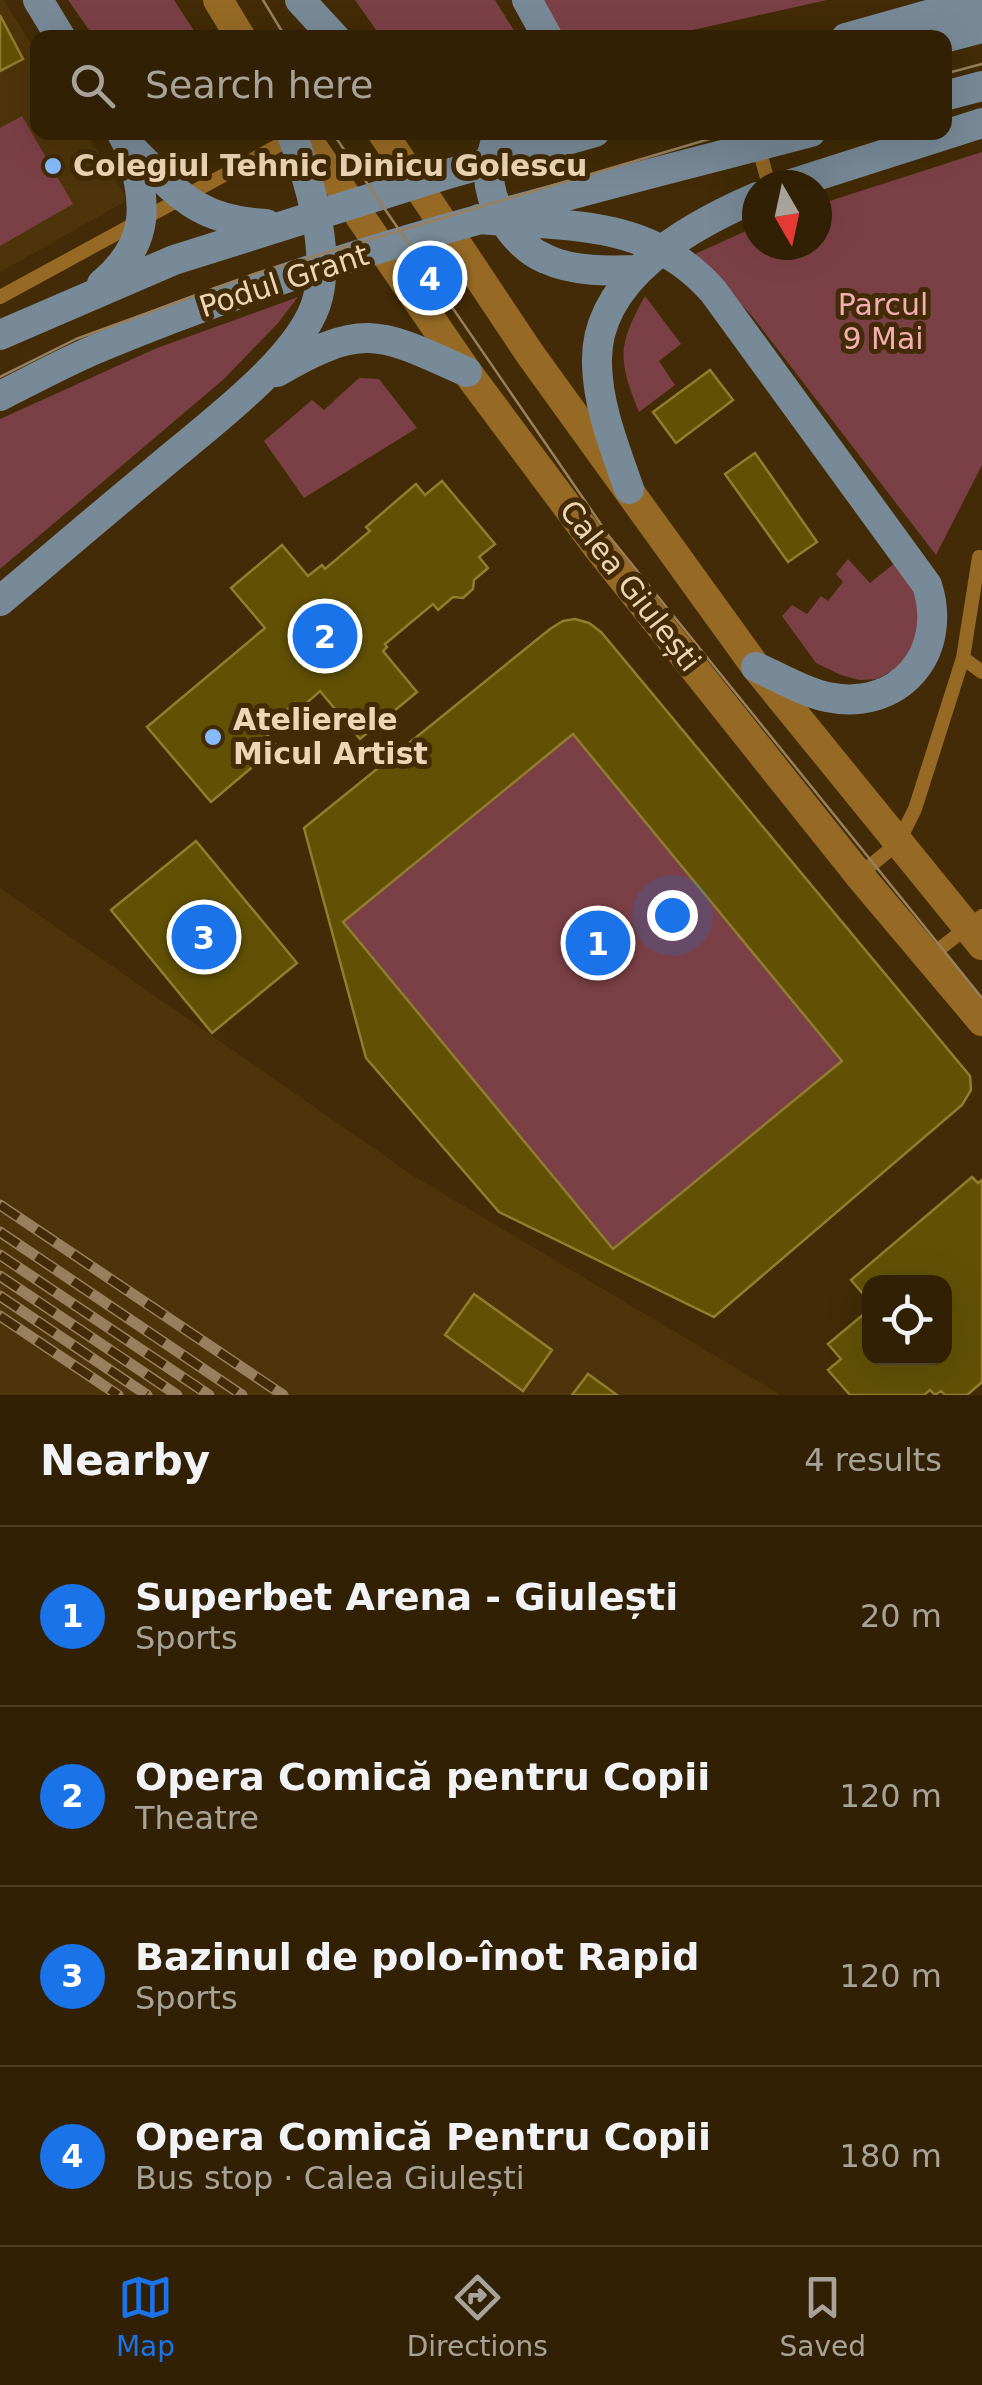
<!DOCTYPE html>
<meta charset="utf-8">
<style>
:root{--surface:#322004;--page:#3d2d13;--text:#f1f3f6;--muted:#a8a39a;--line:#4d3e26;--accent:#1a73e8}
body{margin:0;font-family:"DejaVu Sans",sans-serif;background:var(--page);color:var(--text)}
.controls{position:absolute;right:30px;bottom:30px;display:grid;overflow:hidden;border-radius:20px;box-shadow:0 10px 40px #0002}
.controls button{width:90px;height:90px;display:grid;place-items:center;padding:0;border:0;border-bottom:2px solid var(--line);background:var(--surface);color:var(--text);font:50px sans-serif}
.compass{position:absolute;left:742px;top:170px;width:90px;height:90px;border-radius:50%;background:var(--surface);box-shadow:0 10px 40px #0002;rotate:171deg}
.you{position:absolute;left:672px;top:915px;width:35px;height:35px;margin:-25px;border:8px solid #fff;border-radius:50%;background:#1a73e8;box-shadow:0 0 0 15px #1a73e833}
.badge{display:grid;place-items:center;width:65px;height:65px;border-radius:50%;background:var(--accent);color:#fff;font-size:32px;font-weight:700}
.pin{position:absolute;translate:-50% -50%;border:5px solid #fff;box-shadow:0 2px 10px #0006}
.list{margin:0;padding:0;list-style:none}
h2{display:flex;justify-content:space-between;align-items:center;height:130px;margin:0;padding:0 40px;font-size:42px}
h2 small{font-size:32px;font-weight:400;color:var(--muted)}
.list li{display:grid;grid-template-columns:65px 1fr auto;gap:30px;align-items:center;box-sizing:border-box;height:180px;padding:0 40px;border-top:2px solid var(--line)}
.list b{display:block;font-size:38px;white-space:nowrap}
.list p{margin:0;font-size:32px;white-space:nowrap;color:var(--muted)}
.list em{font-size:32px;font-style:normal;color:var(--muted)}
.icon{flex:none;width:55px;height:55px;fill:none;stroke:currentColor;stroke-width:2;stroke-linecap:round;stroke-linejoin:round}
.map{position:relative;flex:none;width:982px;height:1395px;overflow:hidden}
.search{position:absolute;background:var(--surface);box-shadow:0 10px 40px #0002;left:30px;right:30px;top:30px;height:110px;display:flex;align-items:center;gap:25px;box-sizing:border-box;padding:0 35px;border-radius:20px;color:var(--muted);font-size:38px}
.sheet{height:850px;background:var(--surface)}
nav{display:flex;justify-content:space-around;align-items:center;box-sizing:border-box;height:140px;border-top:2px solid var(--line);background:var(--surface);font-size:28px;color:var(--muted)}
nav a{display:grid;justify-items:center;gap:5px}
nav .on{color:var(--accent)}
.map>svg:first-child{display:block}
.built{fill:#4e340a}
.green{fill:#7b4046}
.building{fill:#625105;stroke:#917d2e;stroke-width:2.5;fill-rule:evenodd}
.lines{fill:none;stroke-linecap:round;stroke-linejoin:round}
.lane{stroke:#966a25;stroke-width:14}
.secondary{stroke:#966a25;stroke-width:30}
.primary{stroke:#788997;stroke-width:30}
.tram{stroke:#98805e;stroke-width:2.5}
.rail-casing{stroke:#98805e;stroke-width:11}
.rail{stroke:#422b06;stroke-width:8;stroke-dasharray:22;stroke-linecap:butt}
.poi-dot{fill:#87bbfc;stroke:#422b06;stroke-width:4}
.labels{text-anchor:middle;stroke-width:10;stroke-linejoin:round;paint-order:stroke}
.poi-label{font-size:30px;font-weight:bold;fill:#eed5b5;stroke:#422b06;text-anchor:start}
.street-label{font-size:30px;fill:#eed5b5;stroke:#422b06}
.park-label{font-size:30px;fill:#f4adb1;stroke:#422b06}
</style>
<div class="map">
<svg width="982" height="1395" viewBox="0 0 982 1395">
<rect width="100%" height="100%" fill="#422b06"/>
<!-- built -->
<path class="built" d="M0 0H4L37 54 38 132 86 133 128 200 0 272Z
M0 888 412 1175 781 1395H0Z"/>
<!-- green -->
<path class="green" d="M68 0H174L198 37H94Z
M355 0H495L518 37H381Z
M540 0H827L657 38 565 37Z
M22 116 73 204 0 246V128Z
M982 152V465L936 555 752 316 695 254 757 226V245H817V205Z
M645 296 681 344 659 361 675 385 639 412C618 360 617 346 645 296Z
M298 297 278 323 224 379 0 569V419L157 348Z
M359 378 379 379 417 428 304 498 264 441 312 400 324 410Z
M848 559 870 583 900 559 914 579 920 637 899 667 877 679 859 680 841 675 816 663 782 616 792 605 807 614 821 596 828 601 843 582 836 574Z
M575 619 589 623 601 632 970 1076 971 1090 962 1105 714 1317 499 1212 366 1058 304 828 550 629Z"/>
<!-- building -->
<path class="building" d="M0 15 23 59 0 71Z
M710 370 733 400 676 443 653 412Z
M755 453 817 542 788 562 725 474Z
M442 481 495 544 479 557 488 568 474 580 473 589 463 598 453 597 438 610 433 604 385 644 387 647 383 651 417 692 360 739 320 691 300 709 295 703 263 730 277 746 211 802 147 727 265 628 231 588 282 545 308 576 322 565 325 569 370 531 366 527 416 484 425 495Z
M575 619 589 623 601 632 970 1076 971 1090 962 1105 714 1317 499 1212 366 1058 304 828 550 629 563 621ZM573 734 842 1061 613 1249 343 922Z
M196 841 297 963 212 1033 111 910Z
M972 1177 978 1183 982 1180V1382L967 1395H945L941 1391 935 1395 930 1390 924 1395H850L828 1370 841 1359 828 1344 870 1309V1358H944V1282H870V1302L851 1280Z
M474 1294 552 1350 523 1391 445 1335Z
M588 1374 617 1395H572Z"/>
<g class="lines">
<!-- lane -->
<path class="lane" d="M757 142 769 185
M0 297 292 138
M963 658 982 672
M859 875 898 843 915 809 963 658 979 557 982 558
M929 957 982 916"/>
<!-- secondary -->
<path class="secondary" d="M218 0 241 38
M302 132 467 372 599 549 859 875 982 1021
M382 132 530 354 756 667 982 945"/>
<!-- primary -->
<path class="primary" d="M38 0 61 38
M300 0 335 38
M527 0 548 38
M846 38 981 0
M944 38 982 28
M944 96 982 86
M121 132 128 145C176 191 195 221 266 224
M499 132C493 149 487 168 490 186 495 215 519 248 546 259 574 272 608 271 639 270
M788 185 982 123
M479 219C569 227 648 218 713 291L927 585C949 653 899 712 827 697 803 692 779 677 756 667
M102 284C152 242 147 202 129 145
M0 335 174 260 451 173 595 132
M277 372C364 321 380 333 467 372
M0 396C32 380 63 363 96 349 326 252 570 195 811 132
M629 489C615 448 598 408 597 364 594 278 690 226 757 197
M0 601C51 558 101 515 152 473 199 432 304 358 318 297 330 246 309 180 291 132"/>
<!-- tram -->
<path class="tram" d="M263 0 286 38
M944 74 982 64
M332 132 609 536 982 998
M0 377 76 339 257 273 733 132"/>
<!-- rail casing -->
<g class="rail-casing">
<path id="rail" d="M0 1205 283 1395
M0 1232 242 1395
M0 1255 209 1395
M0 1276 177 1395
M0 1296 147 1395
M0 1316 118 1395"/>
</g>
<!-- rail -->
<use href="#rail" class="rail"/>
</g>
<!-- markers -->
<g class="poi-dot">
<circle cx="53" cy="166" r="10"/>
<circle cx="213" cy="737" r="10"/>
</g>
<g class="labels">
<!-- poi labels -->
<g class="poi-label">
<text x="73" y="176">Colegiul Tehnic Dinicu Golescu</text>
<text x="233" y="730">Atelierele<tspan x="233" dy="34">Micul Artist</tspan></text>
</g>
<!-- street labels -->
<g class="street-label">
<text transform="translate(284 281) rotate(-18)" y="10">Podul Grant</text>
<text transform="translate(630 586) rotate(52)" y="10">Calea Giulești</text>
</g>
<!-- park labels -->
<g class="park-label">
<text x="883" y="315">Parcul<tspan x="883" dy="34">9 Mai</tspan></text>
</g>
</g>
</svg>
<div class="controls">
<button><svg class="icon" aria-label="locate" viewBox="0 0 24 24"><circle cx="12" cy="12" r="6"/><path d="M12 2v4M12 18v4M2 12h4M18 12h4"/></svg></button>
</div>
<svg class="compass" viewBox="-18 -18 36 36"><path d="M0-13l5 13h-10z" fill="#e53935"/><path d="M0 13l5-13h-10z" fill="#a8a39a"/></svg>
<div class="you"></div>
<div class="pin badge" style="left:598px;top:943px">1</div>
<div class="pin badge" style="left:325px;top:636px">2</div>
<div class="pin badge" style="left:204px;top:937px">3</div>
<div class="pin badge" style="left:430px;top:278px">4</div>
<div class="search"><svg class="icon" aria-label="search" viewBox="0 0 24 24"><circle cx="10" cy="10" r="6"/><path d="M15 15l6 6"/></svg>Search here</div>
</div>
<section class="sheet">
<h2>Nearby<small>4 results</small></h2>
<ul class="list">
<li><span class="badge">1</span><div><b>Superbet Arena - Giulești</b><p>Sports</p></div><em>20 m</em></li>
<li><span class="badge">2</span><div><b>Opera Comică pentru Copii</b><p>Theatre</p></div><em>120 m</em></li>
<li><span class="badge">3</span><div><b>Bazinul de polo-înot Rapid</b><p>Sports</p></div><em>120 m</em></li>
<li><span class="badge">4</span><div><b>Opera Comică Pentru Copii</b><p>Bus stop · Calea Giulești</p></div><em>180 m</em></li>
</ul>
</section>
<nav>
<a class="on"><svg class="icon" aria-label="map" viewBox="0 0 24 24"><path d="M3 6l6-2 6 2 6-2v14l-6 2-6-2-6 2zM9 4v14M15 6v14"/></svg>Map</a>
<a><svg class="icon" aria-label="directions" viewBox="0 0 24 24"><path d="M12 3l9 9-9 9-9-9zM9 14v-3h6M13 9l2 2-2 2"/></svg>Directions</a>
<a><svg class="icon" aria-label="saved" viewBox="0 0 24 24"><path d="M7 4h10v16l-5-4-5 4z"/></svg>Saved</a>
</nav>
